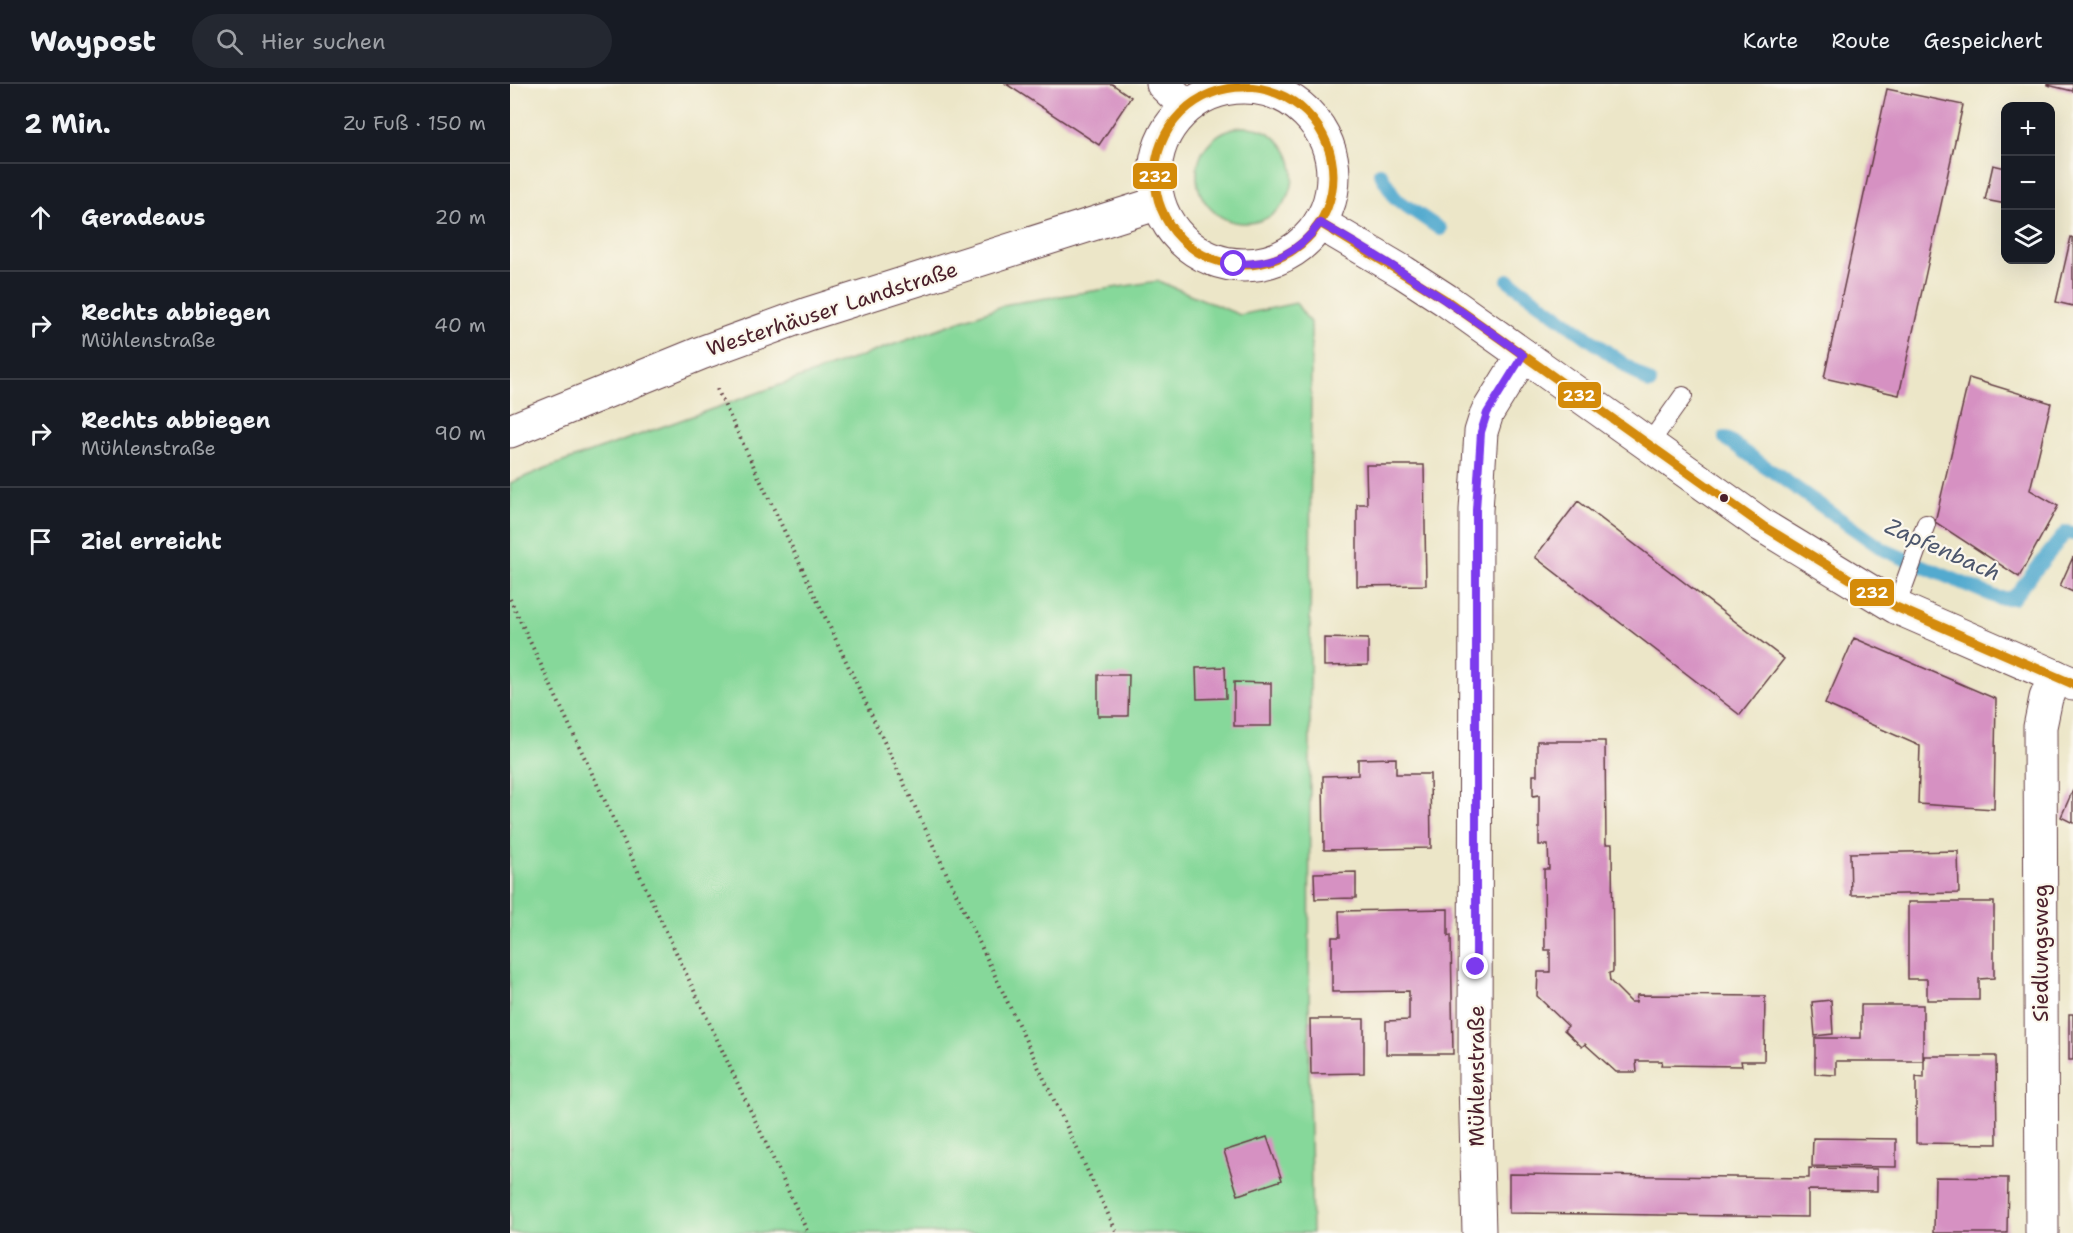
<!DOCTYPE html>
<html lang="de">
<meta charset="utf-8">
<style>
:root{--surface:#171b24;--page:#242831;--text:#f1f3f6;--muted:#9ea1a6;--line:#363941}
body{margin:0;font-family:"Shantell Sans",sans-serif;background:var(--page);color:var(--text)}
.controls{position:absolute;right:18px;top:18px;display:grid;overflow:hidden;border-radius:12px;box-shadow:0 6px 24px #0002}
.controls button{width:54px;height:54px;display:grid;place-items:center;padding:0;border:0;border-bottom:2px solid var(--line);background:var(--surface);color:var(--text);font:30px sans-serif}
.stop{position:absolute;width:18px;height:18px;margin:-14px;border:4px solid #7c3aed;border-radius:50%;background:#fff}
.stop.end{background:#7c3aed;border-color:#fff;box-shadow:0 2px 6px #0008}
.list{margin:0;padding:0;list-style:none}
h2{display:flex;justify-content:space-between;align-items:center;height:78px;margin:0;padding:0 24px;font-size:26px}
h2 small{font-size:20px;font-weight:400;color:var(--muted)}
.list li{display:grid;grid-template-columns:39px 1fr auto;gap:18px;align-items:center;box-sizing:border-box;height:108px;padding:0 24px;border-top:2px solid var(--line)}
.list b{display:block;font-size:22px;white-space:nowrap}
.list p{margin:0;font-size:20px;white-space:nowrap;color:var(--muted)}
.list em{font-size:20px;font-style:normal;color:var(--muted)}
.icon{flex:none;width:33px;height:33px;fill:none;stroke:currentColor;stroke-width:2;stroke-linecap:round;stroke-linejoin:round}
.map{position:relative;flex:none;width:1563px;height:1149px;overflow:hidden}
header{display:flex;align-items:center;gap:36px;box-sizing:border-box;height:84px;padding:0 30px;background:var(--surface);border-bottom:2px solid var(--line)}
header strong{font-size:28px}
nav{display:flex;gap:33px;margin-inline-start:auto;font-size:21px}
.search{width:420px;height:54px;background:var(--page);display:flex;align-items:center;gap:15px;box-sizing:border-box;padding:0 21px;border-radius:33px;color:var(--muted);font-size:22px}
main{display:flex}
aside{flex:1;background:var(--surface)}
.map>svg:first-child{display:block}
.green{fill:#86d89a;stroke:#687c62;stroke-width:1.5}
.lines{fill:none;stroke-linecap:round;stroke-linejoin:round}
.stream{stroke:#52aacf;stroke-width:14}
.building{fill:#d691c2}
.lane-casing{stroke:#623d43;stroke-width:20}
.street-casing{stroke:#623d43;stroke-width:35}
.secondary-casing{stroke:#623d43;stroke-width:35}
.primary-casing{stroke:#623d43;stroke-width:35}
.path{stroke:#623d43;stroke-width:4;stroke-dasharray:1.5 4.5;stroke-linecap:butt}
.lane{stroke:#fff;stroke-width:18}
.street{stroke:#fff;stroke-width:33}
.secondary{stroke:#fff;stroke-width:33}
.primary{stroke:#fff;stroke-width:33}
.bus-1-casing{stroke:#fbf7ec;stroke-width:14}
.bus-1{stroke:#d48b09;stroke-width:9}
.route{stroke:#7c3aed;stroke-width:8}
.bus-dot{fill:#4a1f2b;stroke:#fbf7ec;stroke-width:2}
.labels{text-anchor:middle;stroke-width:4.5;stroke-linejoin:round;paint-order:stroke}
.street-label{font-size:21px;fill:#4a1f2b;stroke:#fbf7ec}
.water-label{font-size:22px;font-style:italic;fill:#4d576d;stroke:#fbf7ec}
.line-badge{stroke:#fbf7ec;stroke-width:2}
.badge-label{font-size:16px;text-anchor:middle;font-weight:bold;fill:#fff}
</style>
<header>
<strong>Waypost</strong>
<div class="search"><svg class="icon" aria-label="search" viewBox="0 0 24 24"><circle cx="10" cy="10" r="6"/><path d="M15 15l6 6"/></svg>Hier suchen</div>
<nav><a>Karte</a><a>Route</a><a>Gespeichert</a></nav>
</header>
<main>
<aside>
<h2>2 Min.<small>Zu Fuß · 150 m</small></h2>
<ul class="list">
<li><svg class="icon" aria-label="ahead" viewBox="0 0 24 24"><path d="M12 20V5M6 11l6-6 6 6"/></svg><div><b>Geradeaus</b></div><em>20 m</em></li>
<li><svg class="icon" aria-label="right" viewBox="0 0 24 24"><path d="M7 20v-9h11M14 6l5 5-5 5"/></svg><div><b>Rechts abbiegen</b><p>Mühlenstraße</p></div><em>40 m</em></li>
<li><svg class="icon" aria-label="right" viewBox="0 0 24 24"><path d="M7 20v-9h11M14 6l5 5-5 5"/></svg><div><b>Rechts abbiegen</b><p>Mühlenstraße</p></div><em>90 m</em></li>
<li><svg class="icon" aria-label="arrive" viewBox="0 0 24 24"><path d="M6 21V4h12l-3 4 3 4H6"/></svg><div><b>Ziel erreicht</b></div></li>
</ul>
</aside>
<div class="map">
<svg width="1563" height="1149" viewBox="0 0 1563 1149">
<rect width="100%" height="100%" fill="#fbf7ec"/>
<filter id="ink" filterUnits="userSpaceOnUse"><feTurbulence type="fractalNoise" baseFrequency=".0167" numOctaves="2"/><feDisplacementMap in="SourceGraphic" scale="12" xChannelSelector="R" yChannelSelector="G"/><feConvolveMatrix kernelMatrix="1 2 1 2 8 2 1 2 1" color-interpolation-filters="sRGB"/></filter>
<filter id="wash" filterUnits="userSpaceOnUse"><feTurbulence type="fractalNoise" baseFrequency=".008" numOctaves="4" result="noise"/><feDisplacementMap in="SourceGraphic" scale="24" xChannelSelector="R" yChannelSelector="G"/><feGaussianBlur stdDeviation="1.35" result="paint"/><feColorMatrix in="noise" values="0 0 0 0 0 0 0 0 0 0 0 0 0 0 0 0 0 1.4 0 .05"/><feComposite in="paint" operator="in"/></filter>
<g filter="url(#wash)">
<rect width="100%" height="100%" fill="#ece6c8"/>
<!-- green -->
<path class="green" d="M687 91a48 48 0 1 1 96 0a48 48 0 1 1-96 0Z
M648 197 730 231 786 219 801 240 799 1004 802 1149H0V399L36 384 498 220Z"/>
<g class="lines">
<!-- stream -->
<path class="stream" d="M870 89 886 115 930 145
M998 196 1140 299
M1215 354 1374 466 1488 514H1503L1556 448 1563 450"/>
</g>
<g id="blocks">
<!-- building -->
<path class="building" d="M496 0H602L621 13 589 61Z
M1537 0H1563V7L1537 1Z
M1377 5 1453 21 1389 311 1314 294Z
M1483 81 1496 84V120L1475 116Z
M1561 153 1563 154V222L1546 218Z
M1459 294 1541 319 1520 406 1548 422 1509 493 1425 438Z
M856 381H914L916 501 847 502V420H857Z
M1068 417 1274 575 1230 631 1025 473Z
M1563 473V508L1550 502Z
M814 554 858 555V581L814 582Z
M1344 554 1486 615 1484 725 1408 720 1410 662 1315 620Z
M715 583 716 614 687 615 686 584Z
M588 591H619L618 632H588Z
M724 598 761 599V642H724Z
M1027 657H1095L1096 760H1102L1103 888 1099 889 1100 897 1121 918H1126L1127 911 1255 912 1254 977H1231L1232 982 1151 981 1152 977H1126L1127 988H1106L1075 960 1072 963 1054 946 1058 942 1027 912 1028 888H1040V866H1035L1034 785H1039L1038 761H1029V711L1023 712V691H1027Z
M886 674V690H920L921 764 814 766 813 692 848 691V675Z
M1563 706V739L1551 733Z
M1448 767 1449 809 1341 811 1340 769Z
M846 788V814L805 815 804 789Z
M1398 818H1484V894L1469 895V916H1417V895H1398Z
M938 825V852L941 851 943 970H876V937L899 936V907L822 908V853H830L829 827Z
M1321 916 1323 950 1305 952 1302 918Z
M1351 921H1413V977H1326V991L1305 990V954H1351Z
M1559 930H1563V976H1559Z
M800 935H854V989L801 990Z
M1414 972H1486L1487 1060 1406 1059V993L1414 994Z
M757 1053 772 1096 728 1111 714 1067Z
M1303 1054 1386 1055V1083L1302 1082Z
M1299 1084 1367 1085V1107L1298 1106V1133L999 1129V1090L1299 1094Z
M1425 1093 1498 1094 1497 1149H1424Z"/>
</g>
</g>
<g filter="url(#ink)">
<use href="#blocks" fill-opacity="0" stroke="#623d43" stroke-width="1.5"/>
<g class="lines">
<!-- lane casing -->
<g class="lane-casing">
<path id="lane" d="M1139 360 1173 312
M1386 523 1416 440"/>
</g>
<!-- street casing -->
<g class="street-casing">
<path id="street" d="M653 0 677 23
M969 1149 965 998 966 426 971 348 977 329 1013 271
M1532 1149 1530 643 1536 614 1545 592"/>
</g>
<!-- secondary casing -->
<g class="secondary-casing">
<path id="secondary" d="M810 139 893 188 936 216 1253 442 1386 523 1563 600"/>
</g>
<!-- primary casing -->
<g class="primary-casing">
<path id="primary" d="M645 92a89 89 0 1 1 178 0a89 89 0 1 1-178 0Z
M0 347 191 269 298 230 649 119"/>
</g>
<!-- path -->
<path class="path" d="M207 305 607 1149
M0 515 298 1149"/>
<!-- lane -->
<use href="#lane" class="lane"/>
<!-- street -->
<use href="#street" class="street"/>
<!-- secondary -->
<use href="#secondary" class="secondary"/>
<!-- primary -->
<use href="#primary" class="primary"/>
<!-- bus-1 casing -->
<g class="bus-1-casing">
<path id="bus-1" d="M645 92a89 89 0 1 1 178 0a89 89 0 1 1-178 0Z
M810 139 936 216 1253 442 1386 523 1563 600"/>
</g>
<!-- bus-1 -->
<use href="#bus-1" class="bus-1"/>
</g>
</g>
<g class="lines" filter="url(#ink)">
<!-- route -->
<path class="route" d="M724 180C762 181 787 170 810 139 881 178 947 223 1013 271L977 329 971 348 966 426V883"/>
</g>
<!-- markers -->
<circle class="bus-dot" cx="1214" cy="414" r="5"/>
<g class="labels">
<!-- street labels -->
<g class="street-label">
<text transform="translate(322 225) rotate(-18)" y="7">Westerhäuser Landstraße</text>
<text transform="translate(1531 869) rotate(-90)" y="7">Siedlungsweg</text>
<text transform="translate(967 992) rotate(-90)" y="7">Mühlenstraße</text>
</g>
<!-- water labels -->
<g class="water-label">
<text transform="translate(1433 465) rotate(24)" y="8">Zapfenbach</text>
</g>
</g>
<g class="line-badge">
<rect x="622" y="78" width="46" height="28" rx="6" fill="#d48b09"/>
<rect x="1047" y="297" width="45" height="28" rx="6" fill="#d48b09"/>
<rect x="1339" y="494" width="46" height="29" rx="6" fill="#d48b09"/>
</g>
<g class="badge-label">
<text x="645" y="98">232</text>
<text x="1069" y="317">232</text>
<text x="1362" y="514">232</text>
</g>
</svg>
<div class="controls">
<button>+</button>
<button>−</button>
<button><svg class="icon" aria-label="layers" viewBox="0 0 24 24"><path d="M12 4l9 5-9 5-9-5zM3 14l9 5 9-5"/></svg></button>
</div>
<div class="stop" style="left:724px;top:180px"></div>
<div class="stop end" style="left:966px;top:883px"></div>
</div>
</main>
